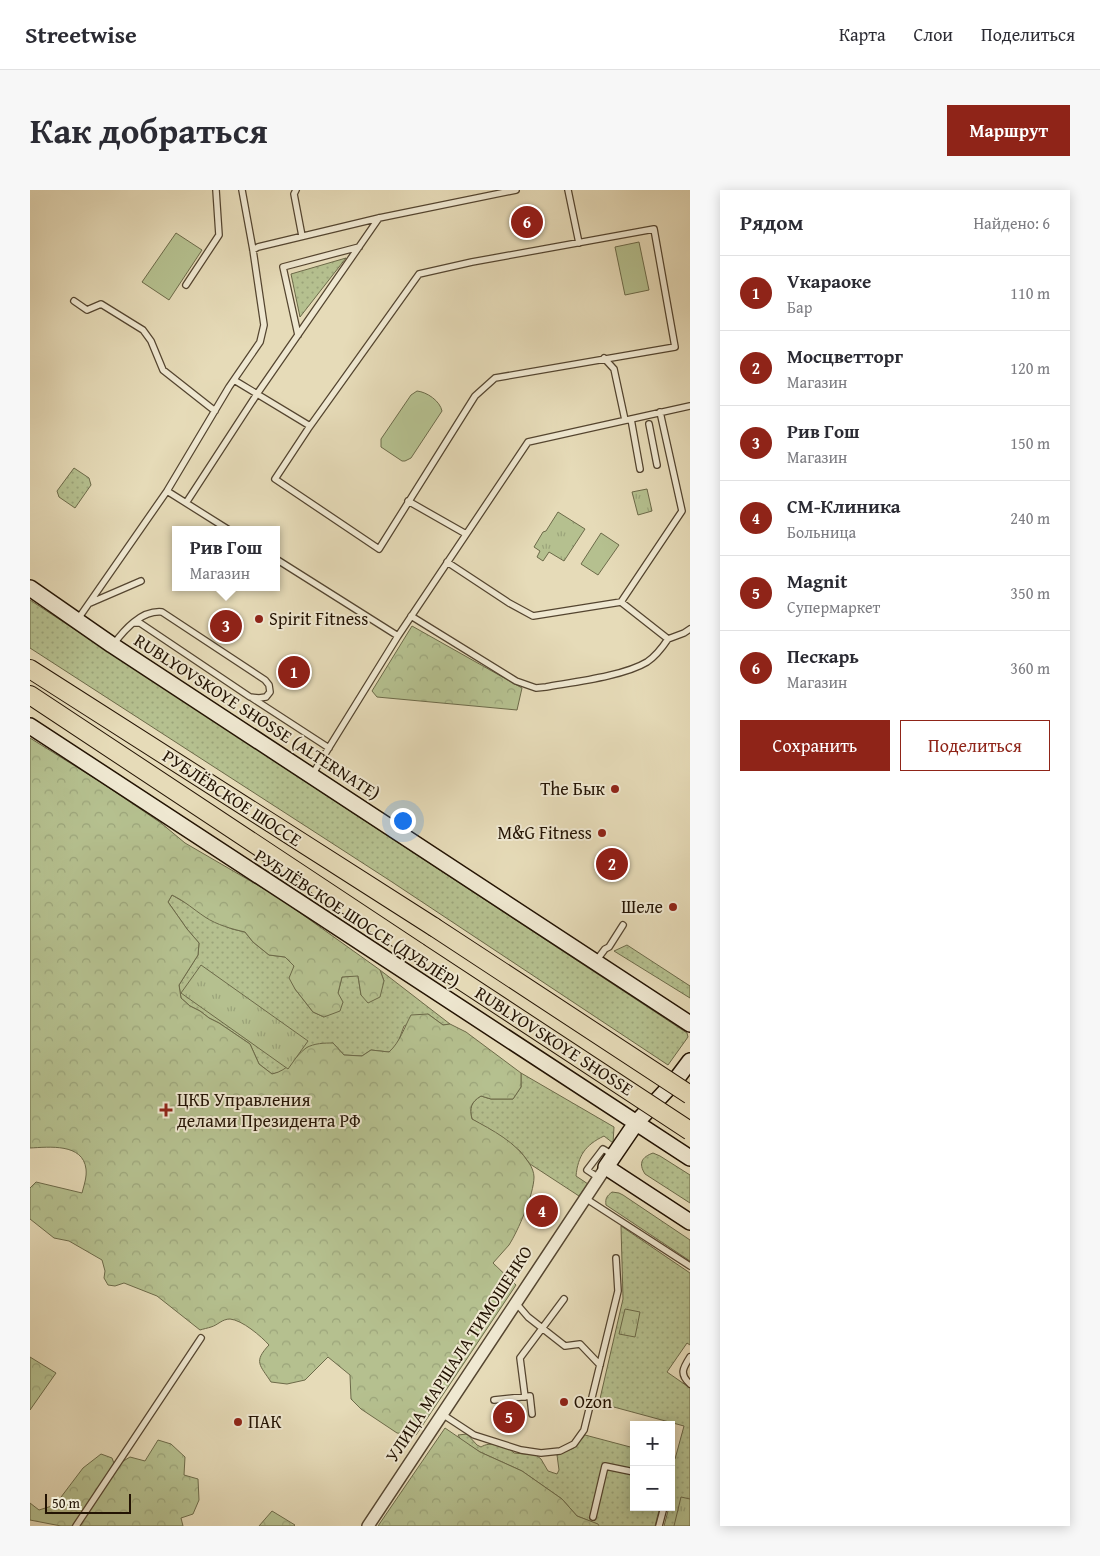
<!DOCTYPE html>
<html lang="ru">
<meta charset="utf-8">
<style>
:root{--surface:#fff;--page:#f7f7f7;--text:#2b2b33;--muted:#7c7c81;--line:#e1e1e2;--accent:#8f2418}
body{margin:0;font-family:"Gentium Book Plus",serif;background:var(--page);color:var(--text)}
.controls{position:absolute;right:15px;bottom:15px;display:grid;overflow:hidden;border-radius:0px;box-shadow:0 2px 12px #0003}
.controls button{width:45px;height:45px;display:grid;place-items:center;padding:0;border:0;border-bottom:1px solid var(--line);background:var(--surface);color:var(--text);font:25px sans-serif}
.scale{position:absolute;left:15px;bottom:12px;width:86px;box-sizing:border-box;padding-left:5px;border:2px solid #231303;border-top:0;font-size:14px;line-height:18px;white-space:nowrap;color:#231303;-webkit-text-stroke:4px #efe8d1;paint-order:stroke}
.you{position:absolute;left:372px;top:630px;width:18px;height:18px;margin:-12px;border:4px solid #fff;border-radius:50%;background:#1a73e8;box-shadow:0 0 0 8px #1a73e833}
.badge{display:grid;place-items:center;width:32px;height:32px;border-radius:50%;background:var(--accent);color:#fff;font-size:16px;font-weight:700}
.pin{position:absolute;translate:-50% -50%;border:2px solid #fff;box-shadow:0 1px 5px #0006}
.popup{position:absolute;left:142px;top:336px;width:108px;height:65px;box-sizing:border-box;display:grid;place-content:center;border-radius:0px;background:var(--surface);filter:drop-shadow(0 1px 4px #0005);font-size:16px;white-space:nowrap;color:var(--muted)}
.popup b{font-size:19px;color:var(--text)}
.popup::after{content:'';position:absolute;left:50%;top:100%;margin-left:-10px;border:10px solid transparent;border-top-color:var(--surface)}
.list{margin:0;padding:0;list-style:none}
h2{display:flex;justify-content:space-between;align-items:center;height:65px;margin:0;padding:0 20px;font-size:21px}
h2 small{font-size:16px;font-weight:400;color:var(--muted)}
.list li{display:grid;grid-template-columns:32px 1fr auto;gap:15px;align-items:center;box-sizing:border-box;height:75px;padding:0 20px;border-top:1px solid var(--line)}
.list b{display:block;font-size:19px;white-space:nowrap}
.list p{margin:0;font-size:16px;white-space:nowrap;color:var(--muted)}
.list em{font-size:16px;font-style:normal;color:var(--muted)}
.actions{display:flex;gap:10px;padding:15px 20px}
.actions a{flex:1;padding:11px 0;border:1px solid var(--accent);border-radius:0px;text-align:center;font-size:18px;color:var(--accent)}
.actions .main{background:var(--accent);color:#fff}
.map{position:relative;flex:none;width:660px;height:1336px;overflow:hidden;border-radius:0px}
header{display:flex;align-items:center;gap:30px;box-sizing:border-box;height:70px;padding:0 25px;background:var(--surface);border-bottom:1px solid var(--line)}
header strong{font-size:24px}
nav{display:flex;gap:28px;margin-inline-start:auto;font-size:18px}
.intro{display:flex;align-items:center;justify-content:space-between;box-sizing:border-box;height:120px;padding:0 30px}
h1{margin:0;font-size:35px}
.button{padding:12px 22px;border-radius:0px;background:var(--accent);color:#fff;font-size:18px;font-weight:700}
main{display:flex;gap:30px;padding:0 30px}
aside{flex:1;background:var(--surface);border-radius:0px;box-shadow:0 2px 12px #0003}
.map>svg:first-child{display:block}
.grass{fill:url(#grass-dots);stroke:#6c6a49}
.forest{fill:url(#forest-crowns);stroke:#6c6a49}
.park{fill:url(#park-tufts);stroke:#6c6a49}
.garden{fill:#b5c08f;stroke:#6c6a49}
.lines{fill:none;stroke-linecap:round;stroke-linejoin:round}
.lane-casing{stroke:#544530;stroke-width:8}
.street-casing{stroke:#544530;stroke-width:14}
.secondary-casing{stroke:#231303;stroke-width:18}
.primary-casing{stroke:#231303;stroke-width:20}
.lane{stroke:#efe8d1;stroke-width:5.5}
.street{stroke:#efe8d1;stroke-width:11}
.secondary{stroke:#efe8d1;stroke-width:15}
.primary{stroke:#e6dbb8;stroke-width:18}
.primary-bridge-casing{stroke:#231303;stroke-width:20;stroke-linecap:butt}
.primary-bridge{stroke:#e6dbb8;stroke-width:18}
.poi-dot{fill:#8f2418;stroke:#efe8d1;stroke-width:2}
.labels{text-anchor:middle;stroke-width:4;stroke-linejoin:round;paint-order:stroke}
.poi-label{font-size:18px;fill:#231303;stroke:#efe8d1;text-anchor:start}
.street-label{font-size:18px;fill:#231303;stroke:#efe8d1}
</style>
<header>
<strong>Streetwise</strong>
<nav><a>Карта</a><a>Слои</a><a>Поделиться</a></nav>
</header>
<div class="intro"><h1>Как добраться</h1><a class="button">Маршрут</a></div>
<main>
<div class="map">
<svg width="660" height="1336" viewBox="0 0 660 1336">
<defs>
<pattern id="grass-dots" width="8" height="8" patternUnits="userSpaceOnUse" patternTransform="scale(1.25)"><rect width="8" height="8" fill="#b5c08f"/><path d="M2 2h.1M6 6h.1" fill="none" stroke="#9ba47a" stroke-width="1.8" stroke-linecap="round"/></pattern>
<pattern id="forest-crowns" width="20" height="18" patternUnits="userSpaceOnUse" patternTransform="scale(1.25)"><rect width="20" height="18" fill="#b5c08f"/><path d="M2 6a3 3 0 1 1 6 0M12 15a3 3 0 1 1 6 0" fill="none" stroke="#9ba47a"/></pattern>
<pattern id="park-tufts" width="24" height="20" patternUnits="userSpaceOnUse" patternTransform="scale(1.25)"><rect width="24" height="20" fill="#b5c08f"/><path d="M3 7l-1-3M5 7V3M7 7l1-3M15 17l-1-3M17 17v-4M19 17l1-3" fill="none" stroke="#9ba47a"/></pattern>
</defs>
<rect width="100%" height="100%" fill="#e6dbb8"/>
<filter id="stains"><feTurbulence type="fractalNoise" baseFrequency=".004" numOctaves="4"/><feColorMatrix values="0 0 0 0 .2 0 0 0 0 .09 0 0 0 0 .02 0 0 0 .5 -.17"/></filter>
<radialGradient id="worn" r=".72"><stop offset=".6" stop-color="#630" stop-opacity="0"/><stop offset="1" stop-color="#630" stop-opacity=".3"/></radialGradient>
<!-- grass -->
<path class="grass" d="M316 68 270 127 261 84Z
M44 278 59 288 61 295 45 318 29 307 27 301Z
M0 410 657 843 658 847 638 875 359 690 0 458Z
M142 705 161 716 176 727 202 739 215 742 223 752 239 765 255 767 264 776 265 799 283 822 294 827 308 803 312 787 328 785 331 805 354 791 350 780 420 834 413 835 398 824 374 836 367 855 359 862 341 860 332 866 314 865 303 853 277 858 252 882 242 884 229 874 220 854 189 833 179 828 170 821 160 816 151 808 149 795 168 765 169 753 157 739 138 712Z
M597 755 660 796V808L584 761Z
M491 883 584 937 583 953 574 946C555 955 548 966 546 986L558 994 549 1006 500 974 490 961 473 948 442 929C439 918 441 912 451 906L461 909H483L491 897Z
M623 963 630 966 660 985V1013L615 984C608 973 612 967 623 963Z
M582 1002 589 1003 593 1005 660 1050V1071L576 1015C575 1008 577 1006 582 1002Z
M591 1036 660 1083V1155L657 1153 637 1182 660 1198V1336H634L639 1317H641L643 1300H641V1268L645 1269 654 1236 569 1213 593 1109Z
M437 1244 447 1255 451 1257C460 1251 477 1255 484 1263L506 1265 511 1269 518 1281 527 1284 529 1280 527 1265 544 1258 555 1245 604 1258V1317H630L625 1336H569L567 1334 547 1326 532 1309 492 1281 450 1262 431 1250 428 1245Z"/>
<!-- forest -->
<path class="forest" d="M382 436 492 498 487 520 347 507 342 501Z
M0 548 69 591 131 633 155 653 248 707 350 780 354 791 350 807 338 813 331 805 328 786 312 787 308 803 313 812 310 821 294 827 283 822 265 799 259 788 264 776 255 767 239 765 223 752 215 742C202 739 187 735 175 727 163 719 156 712 142 705L138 712 157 739 169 753 168 765 149 795 151 808 160 816 170 821 179 828 189 833 220 854 229 874 242 884C260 880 263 868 276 858 284 853 295 853 303 853L314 865 332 866 341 860 359 862C370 852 374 838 381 825L398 824 413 835 420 834 436 842 491 883V897L483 909H461L451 906C441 912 439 918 442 929 462 940 486 952 499 973 502 977 504 983 504 987 504 1004 488 1041 479 1055 474 1061 468 1067 463 1073L486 1095 386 1245 367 1243 331 1219 321 1209 320 1185 298 1167 275 1190 257 1194 241 1192C230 1175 223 1172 239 1155 231 1146 212 1130 200 1129 192 1129 188 1135 181 1137 178 1138 173 1139 170 1140L127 1106 94 1093 85 1096 78 1095 74 1088 75 1081 72 1070 39 1051 24 1048 0 1029V998L6 992 52 1003C54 995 57 987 56 979 53 953 19 957 0 958Z
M0 1167 26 1183 0 1220Z
M415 1238 450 1262 492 1281 532 1309 547 1326 568 1334 569 1336H348Z
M128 1250 141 1254 155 1267 154 1285 168 1289 169 1310 163 1324 151 1328 153 1336H31L0 1330V1313L9 1320 25 1315 53 1278 71 1264 82 1268 85 1276 100 1267 115 1271Z
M242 1321 265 1335 264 1336H229Z"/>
<!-- park -->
<path class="park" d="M617 299 622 321 608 325 602 302Z
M528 322 555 339 534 371 519 362 513 371 507 367 510 361 504 357 513 342 516 341Z
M171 775 278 851 258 879 151 803Z
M595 1119 610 1122 605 1147 589 1144Z
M651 1307 660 1309V1336H644Z"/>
<!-- garden -->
<path class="garden" d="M146 43 172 60 139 110 112 92Z
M609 52 619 100 595 105 585 57Z
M387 201C397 202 410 211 412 221L381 268 375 271H372L351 257V249L381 205Z
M571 343 589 355 568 385 551 374Z"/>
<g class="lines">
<!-- lane casing -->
<g class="lane-casing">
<path id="lane" d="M266 0 264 4 272 46
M538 0 549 53
M624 39 645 157 465 188 445 206 349 359 245 289 278 239 389 84 442 72Z
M223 60 228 57 349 28 486 0
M156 95 189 45 186 0
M44 111 57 120 71 114 113 140 121 151 133 180 185 221
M268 145 253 77 329 57
M574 168 584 179 595 230
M204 190 280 236
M601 229 610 279
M619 234 627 275
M137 301 199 340
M378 311 436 344
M156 313 227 204 349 28
M246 369 368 446
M417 372 479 413 503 426 591 412 652 321 630 222
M60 413 111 391
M381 426 486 491 506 498 516 497C544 492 594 486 617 472 626 466 632 458 638 449L591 412
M48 429 137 301 199 197 230 152 234 135 223 60 212 0
M638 449 654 443 660 439
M83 455C94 440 111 420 132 422L235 490 239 495 240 502 236 507 229 508 220 507 110 433H104
M222 508 299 558
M282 585 368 446 498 252 660 216
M566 771 575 759 579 757 593 735
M569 988 557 980 573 959 583 965
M555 1008 660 1076
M486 1113 498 1127 535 1156 550 1154 570 1175
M660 1167C653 1178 649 1184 660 1194
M495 1207 490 1168 534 1109
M464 1210 500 1206 502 1224
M412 1224 444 1245 491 1260 511 1263 530 1261 544 1254 554 1240 588 1101 586 1068
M563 1327 575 1276 604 1282
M46 1336 171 1148
M629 1336 634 1317"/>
</g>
<!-- street casing -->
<g class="street-casing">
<path id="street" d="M338 1336 576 977"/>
</g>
<!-- secondary casing -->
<g class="secondary-casing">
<path id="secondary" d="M0 398 82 455 660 834
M0 536 660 968
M660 871 645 891 606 933 576 977 660 1032"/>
</g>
<!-- primary casing -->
<g class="primary-casing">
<path id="primary" d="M0 479 404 737
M0 505 388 762"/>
</g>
<!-- lane -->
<use href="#lane" class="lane"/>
<!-- street -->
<use href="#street" class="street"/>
<!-- secondary -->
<use href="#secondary" class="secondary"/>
<!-- primary -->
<use href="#primary" class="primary"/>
<!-- primary-bridge casing -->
<g class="primary-bridge-casing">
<path id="primary-bridge" d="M404 737 660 905
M388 762 660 941"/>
</g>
<!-- primary-bridge -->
<use href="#primary-bridge" class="primary-bridge"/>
</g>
<!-- markers -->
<g class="poi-dot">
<circle cx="229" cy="429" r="5"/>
<circle cx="585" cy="599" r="5"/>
<circle cx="572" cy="643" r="5"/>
<circle cx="643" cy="717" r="5"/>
<path d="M133.5 912.5h5v5h5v5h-5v5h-5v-5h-5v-5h5z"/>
<circle cx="534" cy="1212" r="5"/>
<circle cx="208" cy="1232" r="5"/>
</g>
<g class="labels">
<!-- poi labels -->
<g class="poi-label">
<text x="239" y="435">Spirit Fitness</text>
<text x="575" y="605" text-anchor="end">The Бык</text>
<text x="562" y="649" text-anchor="end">M&amp;G Fitness</text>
<text x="633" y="723" text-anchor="end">Шеле</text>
<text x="147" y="916">ЦКБ Управления<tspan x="147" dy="21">делами Президента РФ</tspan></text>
<text x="544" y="1218">Ozon</text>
<text x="218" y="1238">ПАК</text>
</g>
<!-- street labels -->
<g class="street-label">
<text transform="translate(227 527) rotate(33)" y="6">RUBLYOVSKOYE SHOSSE (ALTERNATE)</text>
<text transform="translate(202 608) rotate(33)" y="6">РУБЛЁВСКОЕ ШОССЕ</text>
<text transform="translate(327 729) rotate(33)" y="6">РУБЛЁВСКОЕ ШОССЕ (ДУБЛЁР)</text>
<text transform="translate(524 851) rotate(33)" y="6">RUBLYOVSKOYE SHOSSE</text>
<text transform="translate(429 1164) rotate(-57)" y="6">УЛИЦА МАРШАЛА ТИМОШЕНКО</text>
</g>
</g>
<rect width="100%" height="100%" filter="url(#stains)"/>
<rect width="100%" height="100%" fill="url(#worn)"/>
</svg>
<div class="controls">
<button>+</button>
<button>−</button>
</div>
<div class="scale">50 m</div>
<div class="you"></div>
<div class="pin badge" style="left:264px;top:482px">1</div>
<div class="pin badge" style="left:582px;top:674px">2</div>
<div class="pin badge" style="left:196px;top:436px">3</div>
<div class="popup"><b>Рив Гош</b>Магазин</div>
<div class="pin badge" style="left:512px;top:1021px">4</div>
<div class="pin badge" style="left:479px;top:1227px">5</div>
<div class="pin badge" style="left:497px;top:32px">6</div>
</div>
<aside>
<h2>Рядом<small>Найдено: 6</small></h2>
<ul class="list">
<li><span class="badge">1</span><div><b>Vкараоке</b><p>Бар</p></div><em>110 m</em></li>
<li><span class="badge">2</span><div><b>Мосцветторг</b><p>Магазин</p></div><em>120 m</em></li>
<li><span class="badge">3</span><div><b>Рив Гош</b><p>Магазин</p></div><em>150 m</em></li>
<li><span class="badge">4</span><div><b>СМ-Клиника</b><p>Больница</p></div><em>240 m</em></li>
<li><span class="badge">5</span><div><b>Magnit</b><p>Супермаркет</p></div><em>350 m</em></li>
<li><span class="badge">6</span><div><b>Пескарь</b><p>Магазин</p></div><em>360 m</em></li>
</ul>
<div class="actions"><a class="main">Сохранить</a><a>Поделиться</a></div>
</aside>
</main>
